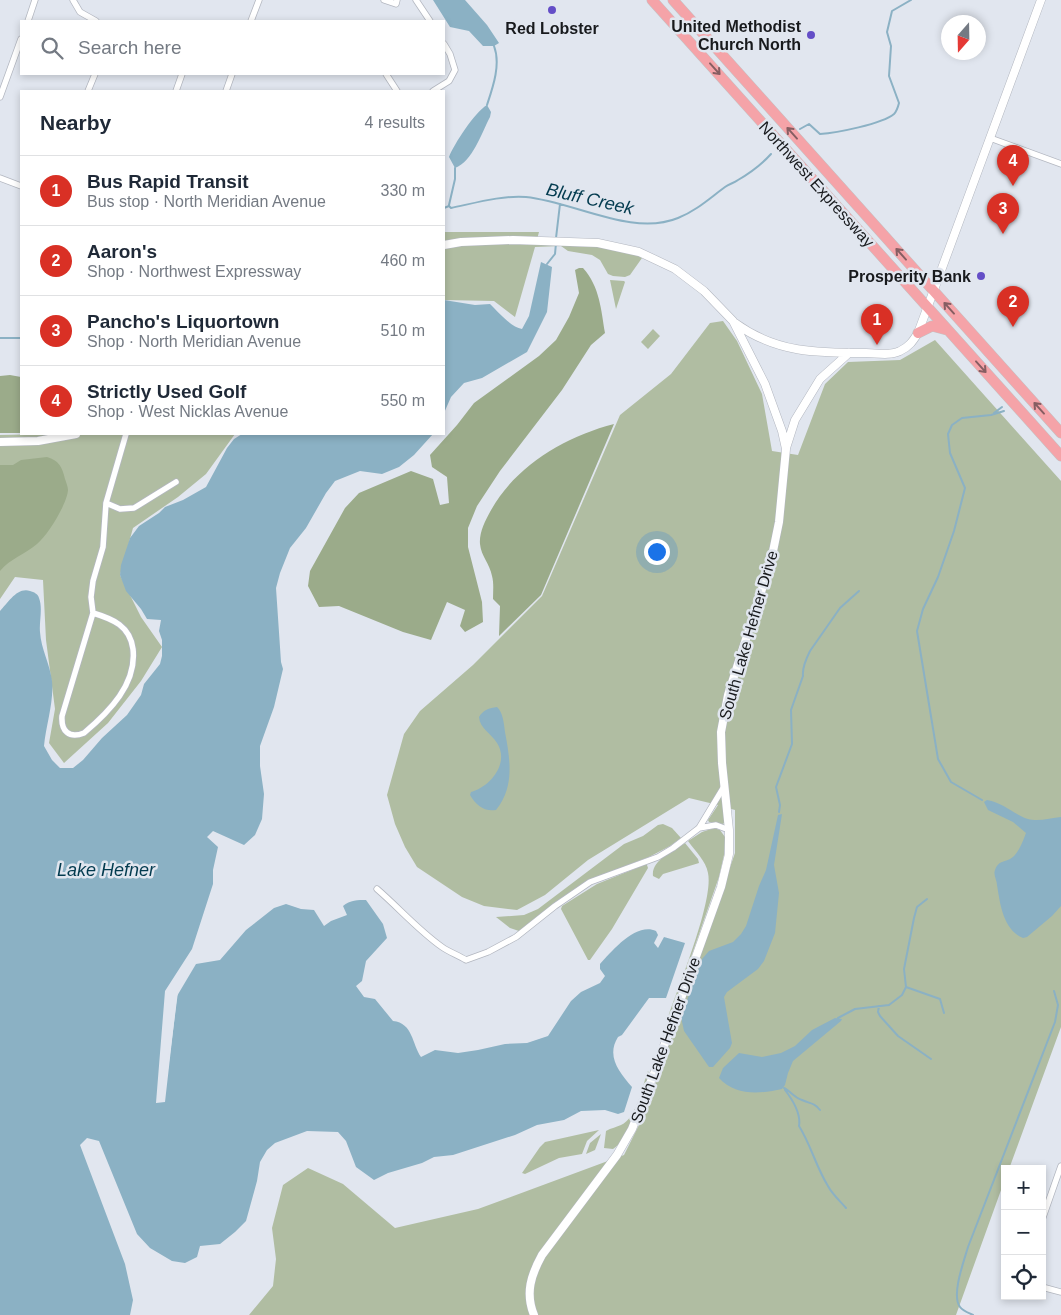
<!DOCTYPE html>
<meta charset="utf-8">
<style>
:root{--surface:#fff;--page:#f2f2f3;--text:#1f2937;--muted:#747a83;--line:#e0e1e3;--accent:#d93025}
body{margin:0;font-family:Helvetica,sans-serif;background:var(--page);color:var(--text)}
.controls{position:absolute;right:15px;bottom:15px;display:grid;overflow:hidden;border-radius:0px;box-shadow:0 2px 8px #0003}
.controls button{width:45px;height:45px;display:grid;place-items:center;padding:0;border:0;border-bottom:1px solid var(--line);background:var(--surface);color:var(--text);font:25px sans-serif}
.compass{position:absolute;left:941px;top:15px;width:45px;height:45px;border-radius:50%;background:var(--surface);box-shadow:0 2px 8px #0003;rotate:200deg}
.you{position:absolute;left:656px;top:551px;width:18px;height:18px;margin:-12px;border:4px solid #fff;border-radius:50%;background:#1a73e8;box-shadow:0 0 0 8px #1a73e833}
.badge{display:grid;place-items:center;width:32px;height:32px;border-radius:50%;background:var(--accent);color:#fff;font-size:16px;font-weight:700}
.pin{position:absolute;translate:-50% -41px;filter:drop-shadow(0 1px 2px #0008)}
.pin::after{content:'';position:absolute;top:26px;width:18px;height:15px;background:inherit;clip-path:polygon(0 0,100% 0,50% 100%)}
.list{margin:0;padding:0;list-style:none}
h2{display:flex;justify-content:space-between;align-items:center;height:65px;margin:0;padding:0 20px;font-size:21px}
h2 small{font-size:16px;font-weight:400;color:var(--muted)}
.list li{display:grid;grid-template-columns:32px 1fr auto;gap:15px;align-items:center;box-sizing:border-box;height:70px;padding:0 20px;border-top:1px solid var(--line)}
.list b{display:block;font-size:19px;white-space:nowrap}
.list p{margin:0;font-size:16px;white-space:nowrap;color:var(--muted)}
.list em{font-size:16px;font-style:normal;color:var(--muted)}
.icon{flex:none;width:28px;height:28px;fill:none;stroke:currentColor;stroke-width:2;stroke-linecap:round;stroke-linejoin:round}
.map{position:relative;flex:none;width:1061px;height:1315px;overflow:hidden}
.search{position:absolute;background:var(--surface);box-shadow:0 2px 8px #0003;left:20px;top:20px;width:425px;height:55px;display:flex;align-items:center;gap:12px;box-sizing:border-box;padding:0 18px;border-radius:0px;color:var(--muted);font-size:19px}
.panel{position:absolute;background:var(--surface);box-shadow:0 2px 8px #0003;left:20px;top:90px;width:425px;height:345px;border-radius:0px}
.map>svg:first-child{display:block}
.green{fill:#b0bda2}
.forest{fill:#9bab8a}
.water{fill:#8bb1c4}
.pier{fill:#e1e6ef}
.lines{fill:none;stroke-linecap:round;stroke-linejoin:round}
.stream{stroke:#8bb1c4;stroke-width:2}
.street-casing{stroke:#b3b7c0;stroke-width:7}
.secondary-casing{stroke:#b3b7c0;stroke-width:9}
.highway-casing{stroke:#c3c3c4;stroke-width:11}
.street{stroke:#fff;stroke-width:5.5}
.secondary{stroke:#fff;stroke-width:8}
.highway{stroke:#f5a3a8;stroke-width:10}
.oneway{stroke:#865e62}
.poi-dot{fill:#644ec7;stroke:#e1e6ef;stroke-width:2}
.labels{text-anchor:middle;stroke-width:5;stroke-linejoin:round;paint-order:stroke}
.poi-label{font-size:16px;font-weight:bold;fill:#181a1d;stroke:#e1e6ef;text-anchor:end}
.street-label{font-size:16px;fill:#181a1d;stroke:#e1e6ef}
.water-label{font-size:18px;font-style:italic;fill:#033b4f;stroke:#e1e6ef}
</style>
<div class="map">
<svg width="1061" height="1315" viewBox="0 0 1061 1315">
<rect width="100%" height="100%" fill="#e1e6ef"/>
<!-- green -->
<path class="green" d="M444 232H539L536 243C563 244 621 243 642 258L630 275 625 277 613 276 608 274 600 260 592 255 568 251 561 246 535 247 515 317 494 301 444 300Z
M610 280 624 281 625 282 616 309Z
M723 321 737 341 762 394 772 451 798 455 825 384 848 362 900 360 935 340 1061 481V1027L1009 1169H1005V1179L956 1315H249L273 1286 276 1259 272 1228 283 1185 308 1168 343 1184 395 1228 478 1209 624 1155 647 1109 674 1027 735 853V810L724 807 725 822 723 824 709 822 708 820 718 805 689 798 588 860 545 895 517 910 484 906 462 897 417 867 405 847 395 824 387 795 404 734 420 711 473 665 542 596 620 415 671 374 710 323Z
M653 329 660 336 648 349 641 342Z
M54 434H235L206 474 178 497 133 528 120 575 141 617 162 647 141 681 108 723 64 763 49 743 55 709 46 640 43 580 15 577 0 599V435Z
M663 824 672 828 681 838 670 846 649 857 602 875 519 931 510 928 496 917 524 915 538 909 624 844 643 836 658 825Z
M714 828 720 830 725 837 724 855 719 877 670 1017 667 1020C677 990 714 901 708 873 706 861 695 851 688 841L702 832Z
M685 843 698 859 699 863 663 874 659 879 653 876C651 860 674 851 685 843Z
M644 865H647L648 868 612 929 590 960H588L561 909 562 906 597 884Z
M648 1071 650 1075C643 1092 628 1141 613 1149L604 1148 606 1131C611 1128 617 1127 621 1125 637 1118 642 1086 648 1071Z
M599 1130 587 1141 582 1154 559 1158 525 1174 522 1173 540 1147 545 1142Z
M601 1134 595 1150 586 1154 590 1143Z"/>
<!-- forest -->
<path class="forest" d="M579 268H583C600 287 601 310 605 333L591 345 562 390 500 471 477 506 468 528V547L482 602 483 622 465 632 460 626 465 610 447 602 431 640 403 632 339 606 319 607 308 586 310 571 345 508 359 493 411 471 433 479 440 505 449 503 447 477 432 467 430 455 457 425 474 403 539 356 556 340 569 317 579 293 575 270Z
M10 375 21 377V433H0V376Z
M614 424 541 595 499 636 500 606 493 599C493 591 494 583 492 576 490 564 481 556 480 544 479 533 485 521 490 512 515 466 564 437 614 424Z
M47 457C59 461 62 466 65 479 66 482 68 487 68 490 67 504 48 535 37 544 24 555 11 558 0 571V465H13L21 460Z"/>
<!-- water -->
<path class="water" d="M433 0H465L487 25 499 43 494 46H483L469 31 450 27Z
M487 105 491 112 490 117C481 134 473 161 455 168L449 157C454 144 475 112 487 105Z
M541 262 552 267 547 312 527 352 482 378 464 383 451 397 444 413V300L475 305 490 304C498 312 511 327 522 329L529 316Z
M242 434H433L414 455 399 467 382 474 360 471 335 481 326 493 306 528 290 548 280 573 276 588 281 662 283 669 274 707 260 746V766L264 794 262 819 255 835 244 845 213 831 207 837 218 847 213 870V884L192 949 165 991 156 1103 165 1102 177 996 196 964 220 960 246 930 274 908 286 904 301 909 314 910 324 926 331 921 347 915 343 906C350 900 358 900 366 900L383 924 387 938 366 961 362 981 356 986 364 997 375 999 393 1021C413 1023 412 1044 421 1057L435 1050 458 1053 478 1050 505 1044 527 1043 548 1036 571 1001 581 992 600 983 605 976 600 969V964C612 951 636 922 656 931L658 935 654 943 658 948 664 937 685 943 666 998H649L622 1035 618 1037C606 1056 619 1072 632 1087L624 1112 618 1114 605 1110 581 1111 564 1120 537 1125 515 1135 453 1155 434 1157 422 1163 388 1173 374 1180 356 1167 346 1141 338 1132 307 1131 275 1143 267 1150 260 1162 257 1181 246 1221 235 1232 220 1244 200 1246 197 1257 185 1263 172 1261 150 1248 137 1234 99 1141 87 1138 80 1145 125 1264 133 1300 130 1315H0V611C8 603 17 587 30 591 34 592 38 594 39 598 43 608 39 622 40 632 41 649 50 664 52 681 54 702 46 725 44 746L52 760 60 768H73L83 760 102 738 127 715 141 695 144 684 160 664 162 656V640L159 631 161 620 147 619 141 609 126 591 120 575 121 565 130 538 139 526 159 513 165 507 183 500 206 487 227 448 234 439Z
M497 707C503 712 504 724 505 732 510 759 515 787 496 810 484 812 476 805 470 795L471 792C490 787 510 763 497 743 491 733 480 729 479 717 483 710 489 708 497 707Z
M987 800C1004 803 1013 814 1028 819 1038 822 1051 818 1061 817V906L1052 916 1027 937 1023 938C1003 930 1000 903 997 885 997 880 993 875 995 870 998 861 1004 862 1010 859 1018 855 1023 841 1026 833L1013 822 988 810 984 802Z
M782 814 774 865 779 893 775 933 764 961 758 969 727 992 724 997 732 1043 730 1048 713 1067H709L684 1031 681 1017 702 959 709 951 733 942 741 934 746 926 759 886 766 870 778 815Z
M835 1018 842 1019 841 1021 793 1061 788 1073 785 1085 782 1089C760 1094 735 1096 719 1078L723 1068 739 1053 762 1057 781 1053 795 1046 812 1030Z"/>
<!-- pier -->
<path class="pier" d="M217 958 195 963 178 992 164 1101 157 1100 163 1046 158 1100H163L175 995 195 962Z"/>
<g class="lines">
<!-- stream -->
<path class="stream" d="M487 105C493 87 501 64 494 46
M800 129 809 124 820 134C836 133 882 124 894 114 897 111 898 107 899 103L889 76 891 46 887 32 892 11 911 0
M449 205 455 179V168
M444 208 449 206 451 208C475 203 503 195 526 197 575 202 632 237 678 218 696 211 710 198 725 187 729 184 734 183 738 180 750 173 762 164 771 154
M556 238 560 204
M547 264 555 254 556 243
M0 338H21
M994 413 1002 407
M982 800 951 782 938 759 917 631 923 609 938 577 954 531 965 488 950 453 948 434 952 425 962 418 991 415 1004 411
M779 812 780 805 776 787 792 744 791 710 803 676C802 668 806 659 810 651L840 608 859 591
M906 987 940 999 944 1013
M879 1006 878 1012 880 1016 898 1036 931 1059
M838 1018 855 1009 889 1005 902 995 906 987 904 969 914 918 917 907 927 899
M784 1088C790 1091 795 1098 802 1100 810 1104 814 1102 820 1110
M785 1090C792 1099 801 1114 799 1126 811 1145 816 1167 828 1186 832 1194 840 1201 846 1208
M973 1315C969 1313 963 1311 960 1307 951 1295 964 1261 968 1247L1055 1022 1058 1005 1054 991"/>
<!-- street casing -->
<g class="street-casing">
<path id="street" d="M73 0 80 12 96 21
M384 0 396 4 397 0
M416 0 430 21
M28 21 35 0
M251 21 259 0
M386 74 397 91
M88 91 95 74
M176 91 182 74
M226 91 232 74
M433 91 449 81 455 70 450 54 444 44
M0 97 21 39
M990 138 1061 164
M0 178 21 186
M106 503 120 509 134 508 176 482
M93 613C113 619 130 626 133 649 137 684 109 712 84 733 69 739 61 731 62 716L93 613 91 597 93 581 103 547 106 503 126 434
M699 828 716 825 729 830
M377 889C399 908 418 930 442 947 449 952 458 955 466 960L488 952 516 937 555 906 590 882 658 857 673 848 699 828 725 785
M1042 1220 1061 1166
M1042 1287 1061 1292"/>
</g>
<!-- secondary casing -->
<g class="secondary-casing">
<path id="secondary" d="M444 245 461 242 513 240 598 243 639 252 675 269 704 291 733 321 765 384 782 431 786 449 779 522 771 561 728 695 721 732 722 763 729 830V854L721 887 655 1071 632 1129 617 1155 542 1255C531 1275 525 1293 534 1315
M735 323C776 353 817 353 866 353 876 353 890 356 900 351 909 347 913 341 918 333L1041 0
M0 442 38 441 76 434
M786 448 795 420 820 379 849 353"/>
</g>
<!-- highway casing -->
<g class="highway-casing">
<path id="highway" d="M652 0 1061 456
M673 0 1061 433
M918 333 932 326 947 330"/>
</g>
<!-- street -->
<use href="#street" class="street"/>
<!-- secondary -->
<use href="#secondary" class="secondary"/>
<!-- highway -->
<use href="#highway" class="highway"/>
</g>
<!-- one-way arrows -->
<defs><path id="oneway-shaft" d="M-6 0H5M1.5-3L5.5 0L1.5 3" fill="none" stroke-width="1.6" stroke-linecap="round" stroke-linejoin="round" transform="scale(1.25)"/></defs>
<g class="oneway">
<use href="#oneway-shaft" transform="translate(715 69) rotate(48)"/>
<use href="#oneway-shaft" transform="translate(792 133) rotate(-132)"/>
<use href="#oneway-shaft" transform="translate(901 254) rotate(-132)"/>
<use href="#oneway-shaft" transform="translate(949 308) rotate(-132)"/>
<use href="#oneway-shaft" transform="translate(981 367) rotate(48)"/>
<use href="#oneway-shaft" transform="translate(1039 408) rotate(-132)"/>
</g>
<!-- markers -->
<g class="poi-dot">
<circle cx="552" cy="10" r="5"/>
<circle cx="811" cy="35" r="5"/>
<circle cx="981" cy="276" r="5"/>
</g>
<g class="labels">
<!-- poi labels -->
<g class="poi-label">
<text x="801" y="32">United Methodist<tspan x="801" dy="18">Church North</tspan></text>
<text x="552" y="34" text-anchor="middle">Red Lobster</text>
<text x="971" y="282">Prosperity Bank</text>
</g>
<!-- street labels -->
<g class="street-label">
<text transform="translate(817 184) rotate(48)" y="6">Northwest Expressway</text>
<text transform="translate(748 635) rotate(-74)" y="6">South Lake Hefner Drive</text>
<text transform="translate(665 1040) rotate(-70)" y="6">South Lake Hefner Drive</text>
</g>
<!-- water labels -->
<g class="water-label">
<text transform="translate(590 199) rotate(13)" y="6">Bluff Creek</text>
<text x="106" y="876">Lake Hefner</text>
</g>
</g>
</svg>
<div class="controls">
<button>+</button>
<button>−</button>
<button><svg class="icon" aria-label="locate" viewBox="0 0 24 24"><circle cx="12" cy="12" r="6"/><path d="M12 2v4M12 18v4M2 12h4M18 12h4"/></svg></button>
</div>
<svg class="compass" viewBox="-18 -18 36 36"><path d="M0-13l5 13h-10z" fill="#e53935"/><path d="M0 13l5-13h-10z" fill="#747a83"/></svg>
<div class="you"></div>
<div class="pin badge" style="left:877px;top:345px">1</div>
<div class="pin badge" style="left:1013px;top:327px">2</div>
<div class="pin badge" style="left:1003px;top:234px">3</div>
<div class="pin badge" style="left:1013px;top:186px">4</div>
<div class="search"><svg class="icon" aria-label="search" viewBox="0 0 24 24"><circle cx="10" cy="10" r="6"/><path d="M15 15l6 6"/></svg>Search here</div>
<section class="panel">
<h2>Nearby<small>4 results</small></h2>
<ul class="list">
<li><span class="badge">1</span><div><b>Bus Rapid Transit</b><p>Bus stop · North Meridian Avenue</p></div><em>330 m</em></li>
<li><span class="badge">2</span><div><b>Aaron's</b><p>Shop · Northwest Expressway</p></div><em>460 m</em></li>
<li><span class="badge">3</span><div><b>Pancho's Liquortown</b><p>Shop · North Meridian Avenue</p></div><em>510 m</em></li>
<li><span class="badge">4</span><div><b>Strictly Used Golf</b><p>Shop · West Nicklas Avenue</p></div><em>550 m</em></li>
</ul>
</section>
</div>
